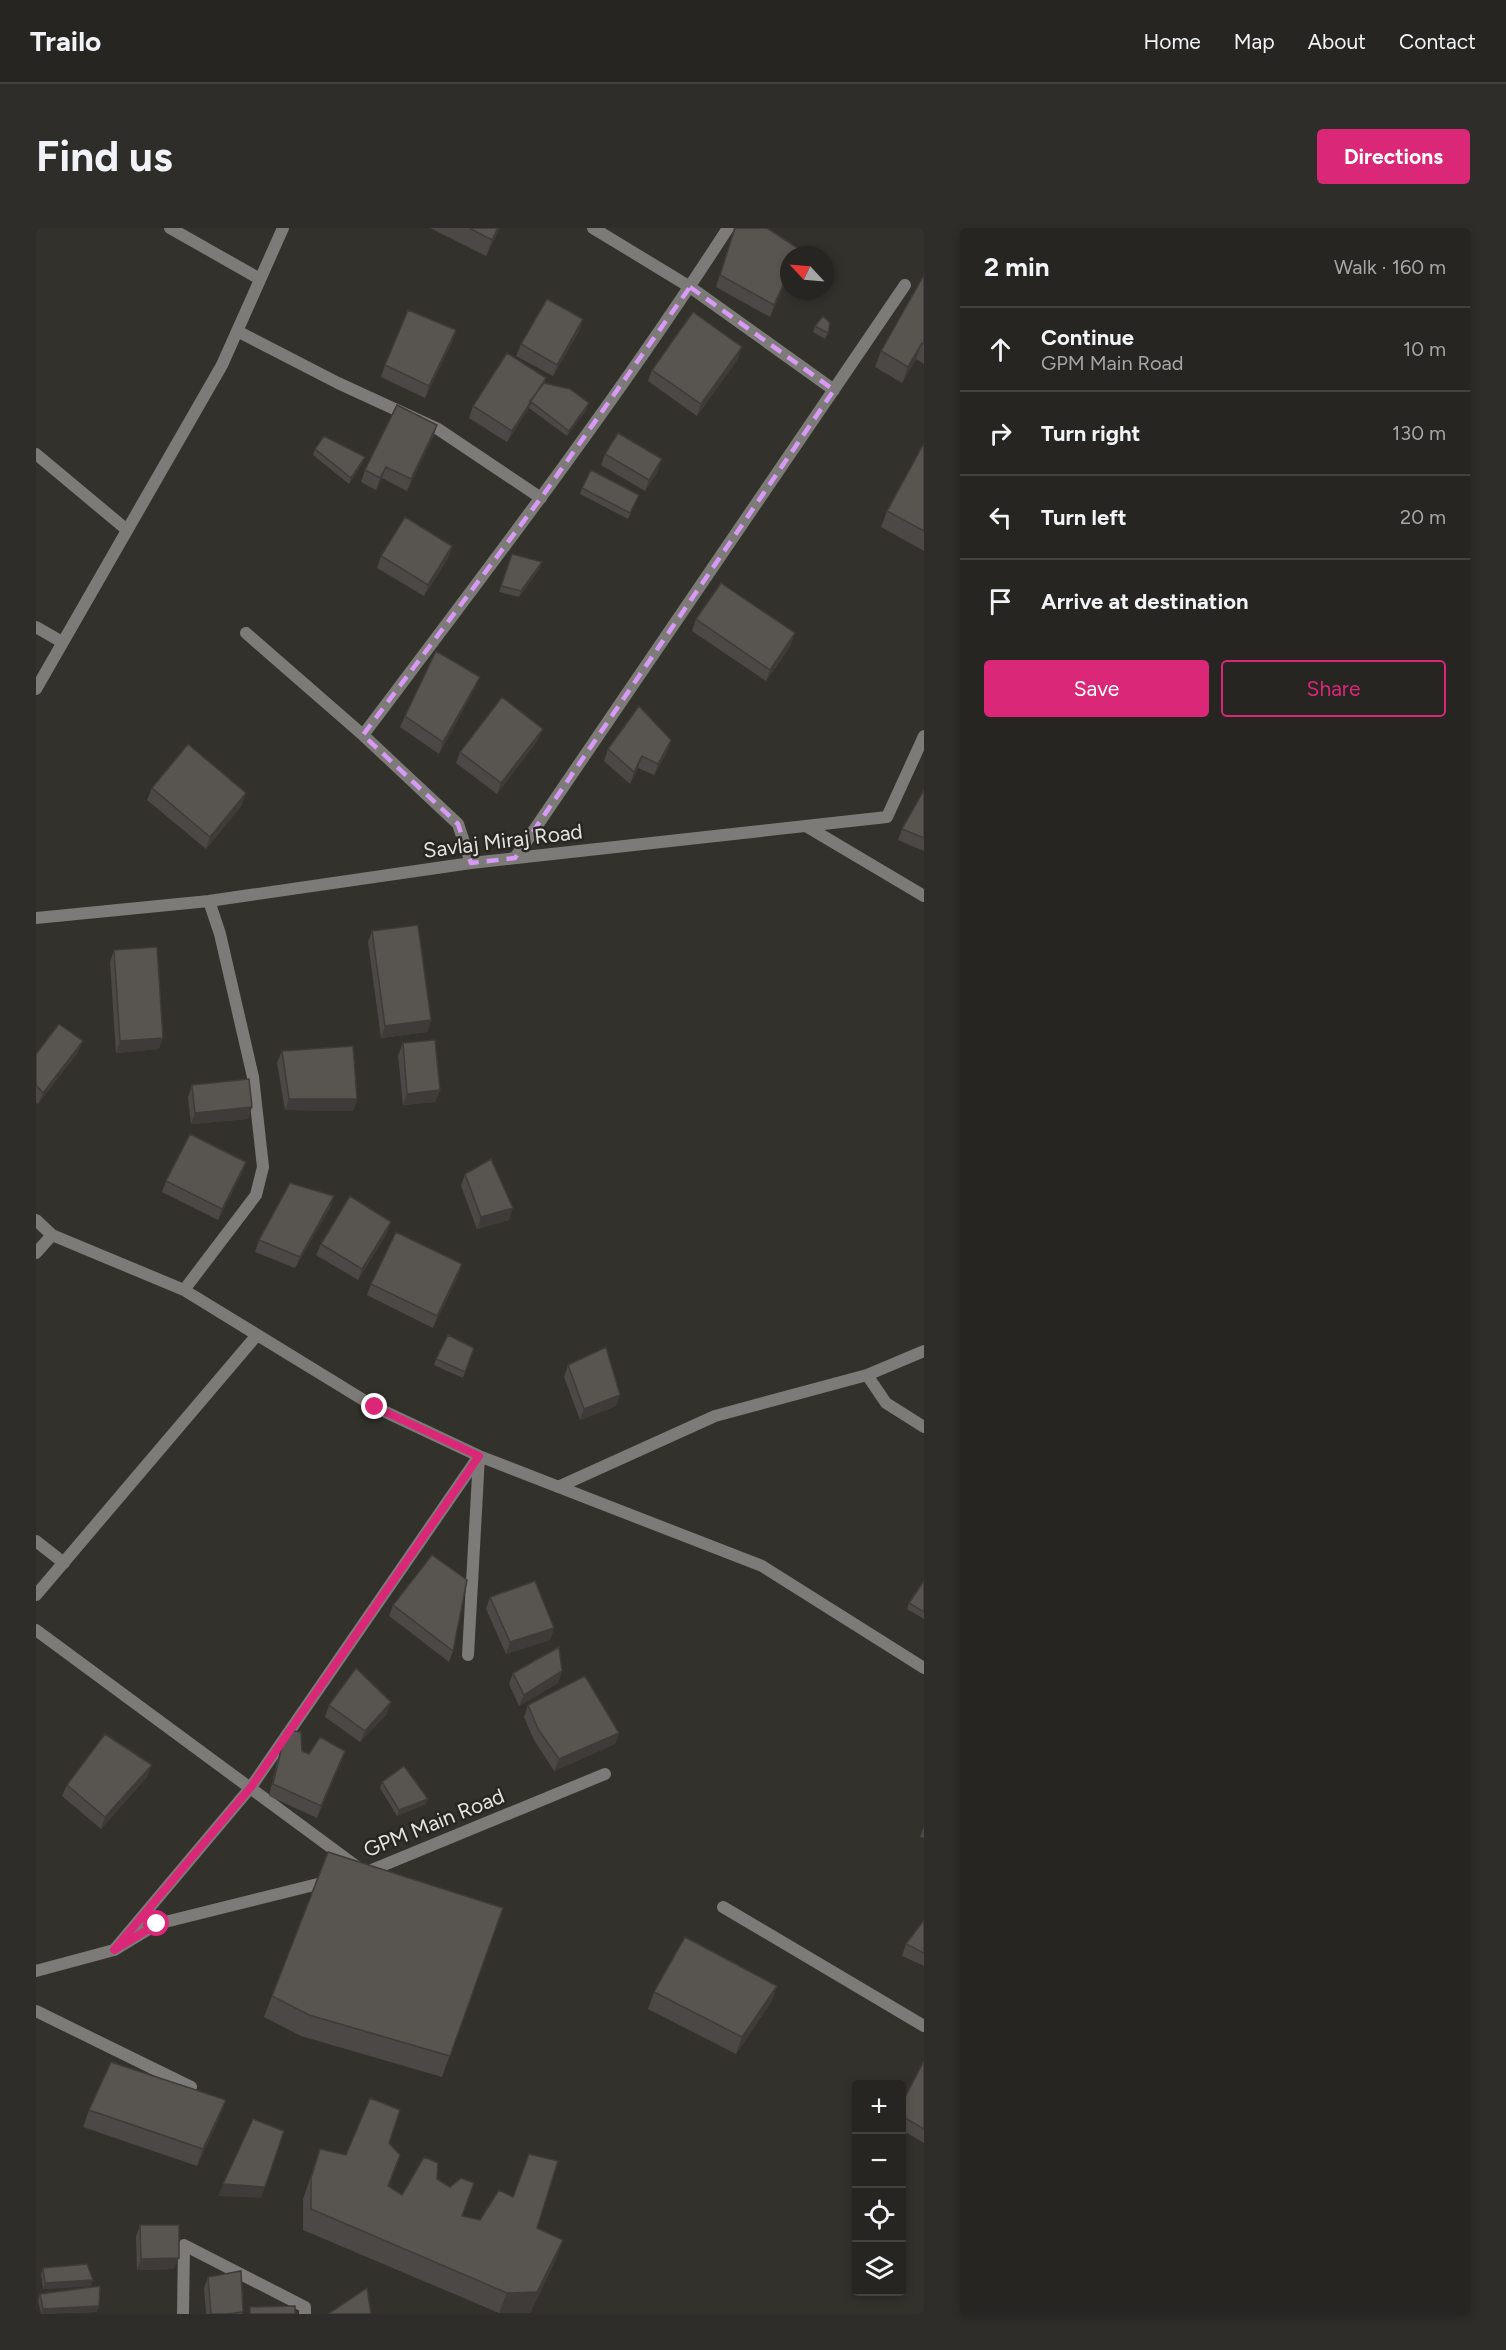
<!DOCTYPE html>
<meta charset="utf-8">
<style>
:root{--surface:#262521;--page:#2e2d2a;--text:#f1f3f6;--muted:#a4a5a5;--line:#42423f;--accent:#db2777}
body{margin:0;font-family:Figtree,sans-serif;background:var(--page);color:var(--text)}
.controls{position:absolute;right:18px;bottom:18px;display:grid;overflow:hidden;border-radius:6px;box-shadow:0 3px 9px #0003}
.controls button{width:54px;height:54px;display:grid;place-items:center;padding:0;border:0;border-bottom:2px solid var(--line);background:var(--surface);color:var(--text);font:30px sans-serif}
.compass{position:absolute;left:744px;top:18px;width:54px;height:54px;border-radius:50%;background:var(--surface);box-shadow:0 3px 9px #0003;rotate:296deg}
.stop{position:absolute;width:18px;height:18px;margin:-14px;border:4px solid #db2777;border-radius:50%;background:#fff}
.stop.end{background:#db2777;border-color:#fff;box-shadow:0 2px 6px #0008}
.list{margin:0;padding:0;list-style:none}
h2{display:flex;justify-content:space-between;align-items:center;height:78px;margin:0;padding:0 24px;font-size:26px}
h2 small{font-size:20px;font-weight:400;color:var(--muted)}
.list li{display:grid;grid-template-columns:39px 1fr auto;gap:18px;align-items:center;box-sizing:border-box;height:84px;padding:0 24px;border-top:2px solid var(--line)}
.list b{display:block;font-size:22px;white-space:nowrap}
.list p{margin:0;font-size:20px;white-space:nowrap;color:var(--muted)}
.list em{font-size:20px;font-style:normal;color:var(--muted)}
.actions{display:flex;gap:12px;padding:18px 24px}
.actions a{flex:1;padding:14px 0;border:2px solid var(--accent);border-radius:6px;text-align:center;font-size:21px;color:var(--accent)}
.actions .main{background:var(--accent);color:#fff}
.icon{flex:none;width:33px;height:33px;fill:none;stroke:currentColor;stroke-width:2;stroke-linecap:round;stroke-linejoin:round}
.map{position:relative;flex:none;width:888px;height:2086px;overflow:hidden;border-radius:6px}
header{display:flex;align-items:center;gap:36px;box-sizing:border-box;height:84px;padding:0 30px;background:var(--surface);border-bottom:2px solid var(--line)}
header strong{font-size:28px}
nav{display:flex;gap:33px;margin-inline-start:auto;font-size:21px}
.intro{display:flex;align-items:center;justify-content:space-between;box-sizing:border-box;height:144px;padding:0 36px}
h1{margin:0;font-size:42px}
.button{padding:15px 27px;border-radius:6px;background:var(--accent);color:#fff;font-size:21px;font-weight:700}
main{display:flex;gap:36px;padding:0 36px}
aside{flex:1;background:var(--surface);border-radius:6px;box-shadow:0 3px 9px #0003}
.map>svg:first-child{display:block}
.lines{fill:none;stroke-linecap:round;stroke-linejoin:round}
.minor{stroke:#7c7b78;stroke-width:12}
.wall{fill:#4c4845}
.shaded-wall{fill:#3e3b38}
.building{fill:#585450;stroke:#3e3b38;stroke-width:1.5}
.route{stroke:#db2777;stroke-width:8}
.marked{fill:none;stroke:#d99af7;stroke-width:4.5;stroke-dasharray:12 8;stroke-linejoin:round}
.labels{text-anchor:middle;stroke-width:5;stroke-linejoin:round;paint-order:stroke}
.street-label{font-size:21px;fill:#e4e3e0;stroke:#282722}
</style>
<header>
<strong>Trailo</strong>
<nav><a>Home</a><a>Map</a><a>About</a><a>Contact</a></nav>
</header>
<div class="intro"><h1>Find us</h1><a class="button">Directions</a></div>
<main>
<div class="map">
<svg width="888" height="2086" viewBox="0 0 888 2086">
<rect width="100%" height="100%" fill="#32312c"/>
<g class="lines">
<!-- minor -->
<path class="minor" d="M134 0 224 51
M557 0 654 59 798 162
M201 103 302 155 402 201 505 270
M0 226 91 302
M0 399 26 414
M210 405 327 507 422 596 435 635
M0 461 186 137 247 0
M327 507C452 341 579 175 692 0
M770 598 888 668
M479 630 869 57
M0 690 173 673 435 635 851 589 888 508
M0 992 16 1007 148 1062 339 1179 443 1228 726 1338 888 1440
M0 1025 16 1007
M148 1062 220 967 227 939 217 849 184 706 173 673
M831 1147 850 1175 888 1199
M522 1259 679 1188 831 1147 888 1123
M0 1313 28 1335
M0 1367 221 1107
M0 1402 320 1638
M432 1427 443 1229
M326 1646 569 1546
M687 1679 888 1798
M78 1722 215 1559 443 1228
M0 1743 78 1722 121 1696 294 1653
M0 1783 155 1859
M147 2086 148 2017 269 2079V2086"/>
</g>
<!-- wall -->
<path class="wall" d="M394 0H464L450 28Z
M698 0H731L753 27V46L734 89 680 59Z
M888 47V136L880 131 866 155 839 139 845 123Z
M547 91 543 103 517 148 480 128 485 116Z
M779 98 792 105 789 111 777 104Z
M416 114 389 170 345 149 349 137Z
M702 131 661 188 612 153 616 142Z
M510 150 508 155 551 181 531 208 493 180 471 214 433 190 437 178Z
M401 197 397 209 371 263 346 250 340 262 325 254 329 242Z
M888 215V323L845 299 851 283Z
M279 221 327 234 313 256 277 227Z
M569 226 622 243 609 263 565 237Z
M546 260 603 267 592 291 544 266Z
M416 318 412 330 388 368 341 340 345 328Z
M476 326 504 340 483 369 463 364Z
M660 391 755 417 730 453 656 403Z
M439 460 403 526 364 499 369 488Z
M502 512 461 566 420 535 424 524Z
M635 512 631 524 618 547 602 540 594 556 568 533 572 521Z
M116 560 206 577 170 621 111 572Z
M888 562V623L862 612 866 601Z
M336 703 395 792 391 804 345 810 332 714Z
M78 722 123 821 80 825 74 734Z
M367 815 404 862 399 874 367 877 362 827Z
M246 823 321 871 317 883 249 882 241 835Z
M42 824 2 876 0 874V826Z
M156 857 216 879 212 891 155 896 152 869Z
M210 934 206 945 182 992 126 964 130 953Z
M429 946 473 992 441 1001 425 958Z
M298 968 294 980 259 1040 219 1024 223 1012Z
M351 1005 322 1052 280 1027 285 1016Z
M426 1036 422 1048 397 1100 331 1067 335 1056Z
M438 1120 427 1150 398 1137 400 1131Z
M532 1137 580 1178 544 1192 528 1149Z
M888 1353V1391L871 1381 873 1375Z
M454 1369 518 1400 514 1412 470 1426 450 1381Z
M357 1377 417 1423 413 1434 353 1388Z
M526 1443 522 1455 483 1478 473 1456 477 1445Z
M293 1477 351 1486 324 1514 289 1489Z
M492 1477 583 1505 579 1516 518 1543 498 1512 488 1489Z
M250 1502 266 1523 273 1526 309 1523 281 1590 233 1568 246 1514Z
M111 1549 65 1601 26 1568 31 1557Z
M346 1554 390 1576 361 1588 344 1560Z
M888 1598V1610L884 1609Z
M467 1680 406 1849 265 1808 228 1789 236 1768Z
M888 1692V1738L866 1728 870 1716Z
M741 1758 735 1774 700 1826 612 1781 618 1764Z
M888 1833V1915L866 1902V1875Z
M53 1882 184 1888 161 1938 47 1899Z
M353 1915 364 1927 353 1958 366 1967 401 1951 426 1988 444 1992 501 2000 527 2012 519 2033 494 2085H463L267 2002V1971L284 1921 310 1927Z
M104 1997 138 2041 101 2042 100 2009Z
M7 2040 55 2058 7 2061 5 2046Z
M172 2049 207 2086H170L168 2060Z
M4 2066 63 2078 61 2084 5 2086 2 2072Z"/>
<!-- shaded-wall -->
<path class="shaded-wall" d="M462 0H464L450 28 456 12Z
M753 44V46L734 89 738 77Z
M547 91 543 103 517 148 521 137Z
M420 102 416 114 389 170 393 158Z
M886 115 880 131 866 155 872 139Z
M706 119 702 131 661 188 665 176Z
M510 150 505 161 471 214 476 203Z
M553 175 551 181 531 208 533 203Z
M401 197 397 209 371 263 375 251Z
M329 229 327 234 313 256 315 250Z
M626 231 622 243 609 263 613 252Z
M350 239 346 250 340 262 344 250Z
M416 318 412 330 388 368 392 357Z
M506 334 504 340 483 369 485 363Z
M759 405 755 417 730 453 734 442Z
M444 449 439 460 403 526 407 514Z
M507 501 502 512 461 566 465 555Z
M635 512 631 524 618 547 622 536Z
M606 528 602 540 594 556 598 544Z
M210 565 206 577 170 621 174 609Z
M395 792 391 804 345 810 349 798Z
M127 810 123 821 80 825 84 813Z
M47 813 42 824 2 876 7 865Z
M404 862 399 874 367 877 371 866Z
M253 871H321L317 883 249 882Z
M216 879 212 891 155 896 159 885Z
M210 934 206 945 182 992 186 981Z
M298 968 294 980 259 1040 264 1029Z
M477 980 473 992 441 1001 445 989Z
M355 994 351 1005 322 1052 326 1041Z
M426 1036 422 1048 397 1100 401 1088Z
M584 1167 580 1178 544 1192 548 1181Z
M518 1400 514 1412 470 1426 474 1414Z
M526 1443 522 1455 483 1478 488 1467Z
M355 1474 351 1486 324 1514 329 1503Z
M583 1505 579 1516 518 1543 523 1531Z
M309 1523 305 1535 281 1590 285 1578Z
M116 1537 111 1549 65 1601 69 1589Z
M392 1571 390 1576 361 1588 363 1582Z
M741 1758 735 1774 700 1826 706 1809Z
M190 1872 184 1888 161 1938 167 1921Z
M187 1956 229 1959 225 1970 182 1968Z
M527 2012 519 2033 494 2085H463L471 2065Z
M143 2030 138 2041 101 2042 105 2031Z
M57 2052 55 2058 7 2061 9 2055Z
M63 2078 61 2084 5 2086 7 2081Z"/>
<!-- building -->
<path class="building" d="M433 0H462L456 12Z
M699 0H731L763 21 761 27H753V44L738 77 684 47Z
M888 47V116L886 115 872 139 845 123Z
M511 71 547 91 521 137 485 116Z
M372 82 420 102 393 158 349 137Z
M657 84 706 119 665 176 616 142Z
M787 88 794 95 792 105 779 98Z
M471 125 510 150 476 203 437 178Z
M508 155 534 161 553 175 533 203 494 173Z
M361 177 401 197 375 251 350 239 344 250 329 242Z
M582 205 626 231 613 252 569 226Z
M288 208 329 229 315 250 279 221Z
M888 215V303L851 283Z
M555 242 603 267 594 285 546 260Z
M369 289 416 318 392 357 345 328Z
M476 326 506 334 485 363 465 358Z
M685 355 759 405 734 442 660 391Z
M400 423 444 449 407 514 369 488Z
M466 469 507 501 465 555 424 524Z
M603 478 635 512 622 536 606 528 598 544 572 521Z
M152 516 210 565 174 609 116 560Z
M888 562V610L866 601Z
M382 697 395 792 349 798 336 703Z
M121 719 127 810 84 813 78 722Z
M23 796 47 813 7 865 0 857V826Z
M399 812 404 862 371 866 367 815Z
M317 818 321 871H253L246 823Z
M213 851 216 879 159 885 156 857Z
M154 906 210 934 186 981 130 953Z
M455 931 477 980 445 989 429 946Z
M254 955 298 968 264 1029 223 1012Z
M314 968 355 994 326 1041 285 1016Z
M360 1004 426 1036 401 1088 335 1056Z
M412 1107 438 1120 429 1144 400 1131Z
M570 1119 584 1167 548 1181 532 1137Z
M396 1327 431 1352 417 1423 357 1377Z
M499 1353 518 1400 474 1414 454 1369Z
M888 1353V1384L873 1375Z
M523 1419 526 1443 488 1467 477 1445Z
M320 1440 355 1474 329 1503 293 1477Z
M549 1448 583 1505 523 1531 502 1501 492 1477Z
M250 1502 265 1504 266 1523 273 1526 284 1509 309 1523 285 1578 237 1556Z
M69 1506 116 1537 69 1589 31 1557Z
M368 1538 392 1571 363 1582 346 1554Z
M292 1624 467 1680 414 1828 273 1787 236 1768Z
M888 1692V1725L870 1716Z
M649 1709 741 1758 706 1809 618 1764Z
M888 1833V1901L866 1888V1875Z
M75 1834 190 1872 167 1921 53 1882Z
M334 1870 364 1882 353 1915 364 1927 352 1958 366 1967 388 1929 402 1935 401 1951 414 1959 425 1950 438 1955 426 1988 444 1992 463 1962 477 1969 493 1926 522 1933 501 2000 527 2012 501 2064 471 2065 275 1981V1950L284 1921 310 1927Z
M217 1891 248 1903 229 1959 187 1956Z
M104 1997H143V2030L105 2031Z
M51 2036 57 2052 9 2055 7 2040Z
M205 2043 207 2084 191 2086H175L172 2049Z
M64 2058 63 2078 7 2081 4 2066Z
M331 2060 335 2086H292Z
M259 2078V2086H214V2079Z"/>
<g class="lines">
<!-- route -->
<path class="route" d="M121 1696 78 1722 215 1559 443 1228 339 1179"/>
</g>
<!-- marked area -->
<path class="marked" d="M654 59 798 162 479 630 435 635 422 596 327 507 505 270Z"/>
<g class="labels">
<!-- street labels -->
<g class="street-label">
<text transform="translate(467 613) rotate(-7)" y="7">Savlaj Miraj Road</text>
<text transform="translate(398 1595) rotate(-22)" y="7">GPM Main Road</text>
</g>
</g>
</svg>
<div class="controls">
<button>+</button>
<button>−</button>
<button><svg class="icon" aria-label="locate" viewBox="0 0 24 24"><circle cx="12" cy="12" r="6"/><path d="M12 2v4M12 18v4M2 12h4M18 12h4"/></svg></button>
<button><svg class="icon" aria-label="layers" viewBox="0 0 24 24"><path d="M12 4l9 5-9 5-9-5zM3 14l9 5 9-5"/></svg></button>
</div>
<svg class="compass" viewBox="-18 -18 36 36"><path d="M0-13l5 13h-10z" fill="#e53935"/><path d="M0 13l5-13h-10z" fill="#a4a5a5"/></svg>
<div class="stop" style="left:121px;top:1696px"></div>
<div class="stop end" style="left:339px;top:1179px"></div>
</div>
<aside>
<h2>2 min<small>Walk · 160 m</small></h2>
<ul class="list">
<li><svg class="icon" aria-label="ahead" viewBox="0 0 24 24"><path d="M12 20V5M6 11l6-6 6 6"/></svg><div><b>Continue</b><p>GPM Main Road</p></div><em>10 m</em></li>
<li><svg class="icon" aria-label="right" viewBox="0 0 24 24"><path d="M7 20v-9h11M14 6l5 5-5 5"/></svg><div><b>Turn right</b></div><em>130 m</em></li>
<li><svg class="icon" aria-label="left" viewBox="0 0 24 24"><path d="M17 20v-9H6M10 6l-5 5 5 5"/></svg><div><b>Turn left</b></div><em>20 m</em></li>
<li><svg class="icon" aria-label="arrive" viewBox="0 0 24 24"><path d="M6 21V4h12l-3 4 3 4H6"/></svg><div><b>Arrive at destination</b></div></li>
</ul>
<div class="actions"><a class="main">Save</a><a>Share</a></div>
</aside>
</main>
